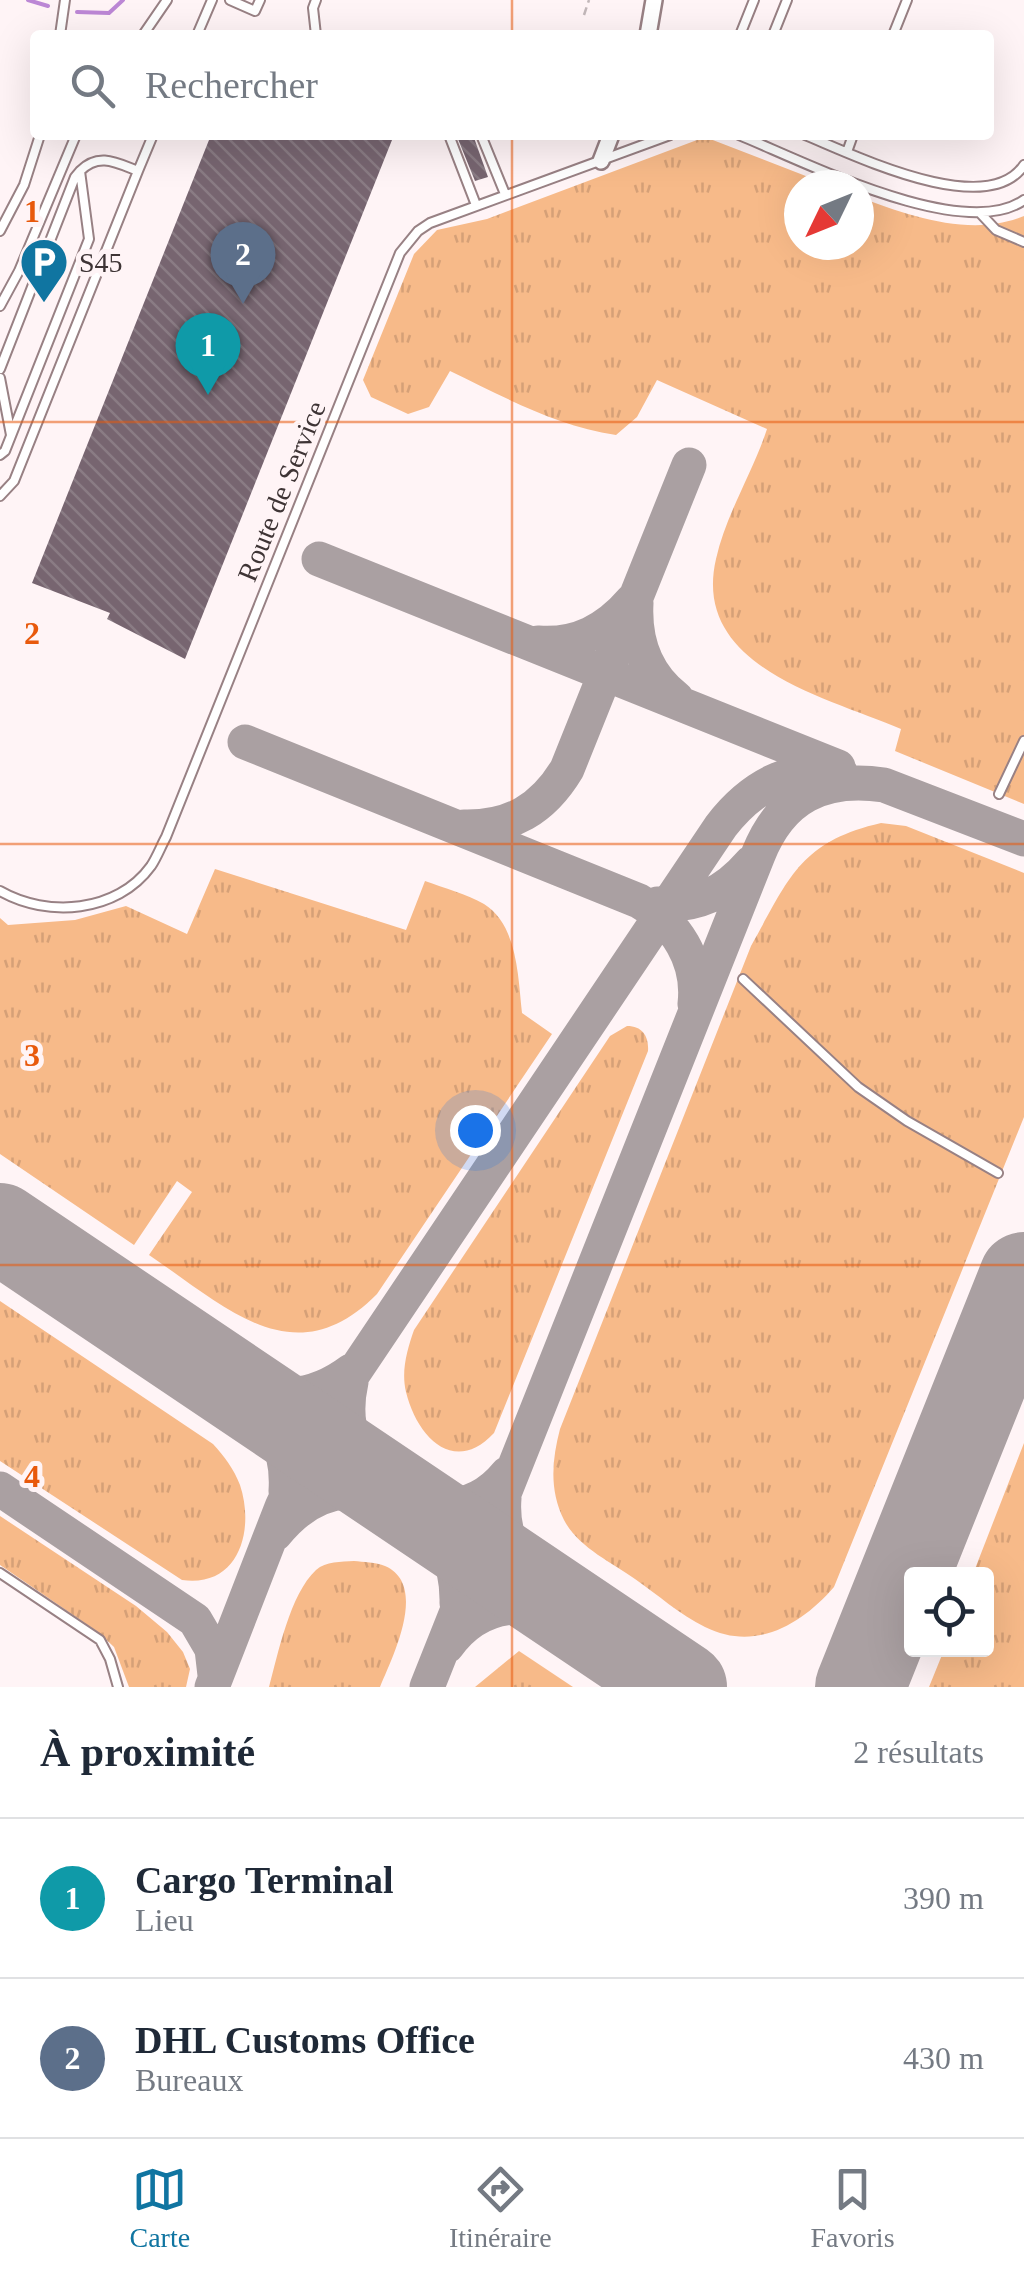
<!DOCTYPE html>
<html lang="fr">
<meta charset="utf-8">
<style>
:root{--surface:#fff;--page:#f6f6f7;--text:#1f2937;--muted:#747a83;--line:#e0e1e3;--accent:#1075a1}
body{margin:0;font-family:Georgia,serif;background:var(--page);color:var(--text)}
.controls{position:absolute;right:30px;bottom:30px;display:grid;overflow:hidden;border-radius:10px;box-shadow:0 10px 40px #0002}
.controls button{width:90px;height:90px;display:grid;place-items:center;padding:0;border:0;border-bottom:2px solid var(--line);background:var(--surface);color:var(--text);font:50px sans-serif}
.compass{position:absolute;left:784px;top:170px;width:90px;height:90px;border-radius:50%;background:var(--surface);box-shadow:0 10px 40px #0002;rotate:227deg}
.you{position:absolute;left:475px;top:1130px;width:35px;height:35px;margin:-25px;border:8px solid #fff;border-radius:50%;background:#1a73e8;box-shadow:0 0 0 15px #1a73e833}
.badge{display:grid;place-items:center;width:65px;height:65px;border-radius:50%;background:var(--accent);color:#fff;font-size:32px;font-weight:700}
.pin{position:absolute;translate:-50% -82px;filter:drop-shadow(0 2px 5px #0008)}
.pin::after{content:'';position:absolute;top:52px;width:35px;height:30px;background:inherit;clip-path:polygon(0 0,100% 0,50% 100%)}
.list{margin:0;padding:0;list-style:none}
h2{display:flex;justify-content:space-between;align-items:center;height:130px;margin:0;padding:0 40px;font-size:42px}
h2 small{font-size:32px;font-weight:400;color:var(--muted)}
.list li{display:grid;grid-template-columns:65px 1fr auto;gap:30px;align-items:center;box-sizing:border-box;height:160px;padding:0 40px;border-top:2px solid var(--line)}
.list b{display:block;font-size:38px;white-space:nowrap}
.list p{margin:0;font-size:32px;white-space:nowrap;color:var(--muted)}
.list em{font-size:32px;font-style:normal;color:var(--muted)}
.icon{flex:none;width:55px;height:55px;fill:none;stroke:currentColor;stroke-width:2;stroke-linecap:round;stroke-linejoin:round}
.map{position:relative;flex:none;width:1024px;height:1687px;overflow:hidden}
.search{position:absolute;background:var(--surface);box-shadow:0 10px 40px #0002;left:30px;right:30px;top:30px;height:110px;display:flex;align-items:center;gap:25px;box-sizing:border-box;padding:0 35px;border-radius:10px;color:var(--muted);font-size:38px}
.sheet{height:450px;background:var(--surface)}
nav{display:flex;justify-content:space-around;align-items:center;box-sizing:border-box;height:140px;border-top:2px solid var(--line);background:var(--surface);font-size:28px;color:var(--muted)}
nav a{display:grid;justify-items:center;gap:5px}
nav .on{color:var(--accent)}
.map>svg:first-child{display:block}
.grass{fill:url(#grass-tufts)}
.lines{fill:none;stroke-linecap:round;stroke-linejoin:round}
.stream{stroke:#bc87d5;stroke-width:4}
.taxiway{stroke:#aaa0a2;stroke-width:35}
.runway{stroke:#aaa0a2;stroke-width:90}
.building{fill:url(#building-back-hatch)}
.lane-casing{stroke:#988184;stroke-width:12}
.street-casing{stroke:#988184;stroke-width:20}
.path{stroke:#c2b7b9;stroke-width:2.5;stroke-dasharray:8 5;stroke-linecap:butt}
.lane{stroke:#fff;stroke-width:8}
.street{stroke:#fff;stroke-width:15}
.grid{fill:none;stroke:#e8590c;stroke-width:2.5;stroke-opacity:0.55}
.labels{text-anchor:middle;stroke-width:10;stroke-linejoin:round;paint-order:stroke}
.poi-label{font-size:28px;fill:#3e3435;stroke:#fff4f6;text-anchor:start}
.street-label{font-size:28px;fill:#3e3435;stroke:#fff4f6}
.grid-label{font-size:32px;text-anchor:middle;font-weight:bold;fill:#e8590c;stroke:#fff4f6;stroke-width:10;stroke-linejoin:round;paint-order:stroke}
</style>
<div class="map">
<svg width="1024" height="1687" viewBox="0 0 1024 1687">
<defs>
<pattern id="grass-tufts" width="24" height="20" patternUnits="userSpaceOnUse" patternTransform="scale(2.5)"><rect width="24" height="20" fill="#f7ba89"/><path d="M3 7l-1-3M5 7V3M7 7l1-3M15 17l-1-3M17 17v-4M19 17l1-3" fill="none" stroke="#d5a077"/></pattern>
<pattern id="building-back-hatch" width="6" height="6" patternUnits="userSpaceOnUse" patternTransform="scale(2.5)"><rect width="6" height="6" fill="#776570"/><path d="M-1 5l2 2M0 0l6 6M5-1l2 2" fill="none" stroke="#8a7c84"/></pattern>
</defs>
<rect width="100%" height="100%" fill="#fff4f6"/>
<!-- grass -->
<path class="grass" d="M705 137 829 185H799V245H859V197C909 216 972 238 1024 216V804L895 751 901 729C826 697 691 667 716 559 726 514 753 472 767 429L657 380 637 417 616 435C556 426 504 397 450 371L429 407 408 414 371 397 363 380 414 254 437 230 487 219Z
M881 823 906 826 1024 873V1117L834 1587C801 1625 755 1652 705 1627 680 1615 657 1594 635 1579 611 1562 578 1547 564 1520 549 1490 552 1460 560 1429L751 946C789 879 799 842 881 823Z
M215 869 406 930 425 881C444 888 467 894 484 904 518 925 518 978 522 1013L552 1034 377 1294C294 1378 225 1306 149 1255L192 1192 177 1181 134 1245 0 1154V918L8 925 75 920 126 906 187 934Z
M627 1026C643 1026 649 1037 648 1051L494 1433C454 1476 417 1437 406 1392 401 1371 407 1350 414 1330L610 1036Z
M0 1301 213 1444C224 1456 234 1469 240 1485 255 1530 239 1588 182 1580L0 1461Z
M1024 1443V1687H929L944 1650H986V1574H973Z
M0 1516 136 1606 167 1632 183 1652 190 1669 186 1687H129L114 1647 98 1632 0 1565Z
M354 1561C363 1562 376 1562 385 1566 429 1585 392 1658 380 1687H269C278 1654 290 1594 316 1570 326 1561 341 1562 354 1561Z
M519 1651 573 1687H475Z"/>
<g class="lines">
<!-- stream -->
<path class="stream" d="M28 0 48 6
M77 12 109 13 123 0"/>
<!-- taxiway -->
<path class="taxiway" d="M319 559 838 767
M636 603C634 640 645 674 676 698
M538 643C577 646 607 630 632 601
M245 742 639 901C676 923 700 960 695 1004
M464 827C511 828 543 809 567 769L689 465
M657 904C697 907 725 893 751 863
M228 1381C272 1401 311 1401 351 1371
M351 1382C341 1427 355 1459 388 1489
M237 1388C270 1416 289 1446 286 1491
M0 1489 195 1620 212 1649 215 1675
M504 1498C500 1547 527 1577 563 1607
M406 1499C445 1513 481 1506 507 1474
M406 1503C440 1529 458 1559 457 1603
M275 1534C322 1476 369 1486 428 1516
M447 1646C486 1591 547 1602 598 1630
M212 1687 282 1507 322 1420 721 826C750 788 791 764 840 772
M427 1687 758 855C781 797 823 776 884 785L1024 839"/>
<!-- runway -->
<path class="runway" d="M0 1228 682 1687
M860 1687 1024 1277"/>
</g>
<!-- building -->
<path class="building" d="M211 135H394L185 659 107 619 110 613 32 583Z
M473 135 488 177 475 181 458 139Z"/>
<g class="lines">
<!-- lane casing -->
<g class="lane-casing">
<path id="lane" d="M230 0 255 11 260 0
M316 0 313 8 316 35
M60 35 65 0
M143 35 167 0
M197 35 212 0
M740 35 754 0
M773 35 787 0
M893 35 907 0
M449 135 476 205
M481 135 505 194
M739 135C803 161 963 243 1024 200
M805 135C852 154 987 221 1024 165
M847 152 853 135
M138 171 153 135
M981 214 996 230 1024 242
M0 231 24 185 40 135
M0 306 19 271 76 135
M0 369 75 177 80 171
M0 378 11 435
M0 455 5 451 89 239 80 171C99 152 117 163 138 171L14 481 0 496
M999 794 1024 741
M0 891C47 918 117 913 151 866 157 857 161 846 166 837L400 253 418 231 430 223 670 135
M743 979 858 1087 907 1121 998 1173
M0 1573 100 1640 110 1659 118 1687"/>
</g>
<!-- street casing -->
<g class="street-casing">
<path id="street" d="M648 35 654 0
M601 161 611 135"/>
</g>
<!-- path -->
<path class="path" d="M584 15 589 0"/>
<!-- lane -->
<use href="#lane" class="lane"/>
<!-- street -->
<use href="#street" class="street"/>
</g>
<!-- grid -->
<path class="grid" d="M512 0V35M512 135V1687M0 422H1024M0 844H1024M0 1265H1024"/>
<!-- icons -->
<defs>
<g id="parking-pin" transform="scale(2.5)"><path d="M0 17L-7.5 6A9.5 9.5 0 1 1 7.5 6Z" fill="#1075a1" stroke="#fff4f6"/><path d="M-3.5-5.5H1a3.5 3.5 0 0 1 0 7H-1V5.5H-3.5ZM-1-3.4V-.6H.8a1.4 1.4 0 0 0 0-2.8Z" fill="#fff"/></g>
</defs>
<g fill-rule="evenodd">
<use href="#parking-pin" x="44" y="262"/>
</g>
<g class="labels">
<!-- poi labels -->
<g class="poi-label">
<text x="79" y="272">S45</text>
</g>
<!-- street labels -->
<g class="street-label">
<text transform="translate(281 491) rotate(-68)" y="10">Route de Service</text>
</g>
</g>
<g class="grid-label">
<text x="32" y="222">1</text>
<text x="32" y="644">2</text>
<text x="32" y="1066">3</text>
<text x="32" y="1487">4</text>
</g>
</svg>
<div class="controls">
<button><svg class="icon" aria-label="locate" viewBox="0 0 24 24"><circle cx="12" cy="12" r="6"/><path d="M12 2v4M12 18v4M2 12h4M18 12h4"/></svg></button>
</div>
<svg class="compass" viewBox="-18 -18 36 36"><path d="M0-13l5 13h-10z" fill="#e53935"/><path d="M0 13l5-13h-10z" fill="#747a83"/></svg>
<div class="you"></div>
<div class="pin badge" style="left:208px;top:395px;background:#0f9aa8">1</div>
<div class="pin badge" style="left:243px;top:304px;background:#5c6f8a">2</div>
<div class="search"><svg class="icon" aria-label="search" viewBox="0 0 24 24"><circle cx="10" cy="10" r="6"/><path d="M15 15l6 6"/></svg>Rechercher</div>
</div>
<section class="sheet">
<h2>À proximité<small>2 résultats</small></h2>
<ul class="list">
<li><span class="badge" style="background:#0f9aa8">1</span><div><b>Cargo Terminal</b><p>Lieu</p></div><em>390 m</em></li>
<li><span class="badge" style="background:#5c6f8a">2</span><div><b>DHL Customs Office</b><p>Bureaux</p></div><em>430 m</em></li>
</ul>
</section>
<nav>
<a class="on"><svg class="icon" aria-label="map" viewBox="0 0 24 24"><path d="M3 6l6-2 6 2 6-2v14l-6 2-6-2-6 2zM9 4v14M15 6v14"/></svg>Carte</a>
<a><svg class="icon" aria-label="directions" viewBox="0 0 24 24"><path d="M12 3l9 9-9 9-9-9zM9 14v-3h6M13 9l2 2-2 2"/></svg>Itinéraire</a>
<a><svg class="icon" aria-label="saved" viewBox="0 0 24 24"><path d="M7 4h10v16l-5-4-5 4z"/></svg>Favoris</a>
</nav>
